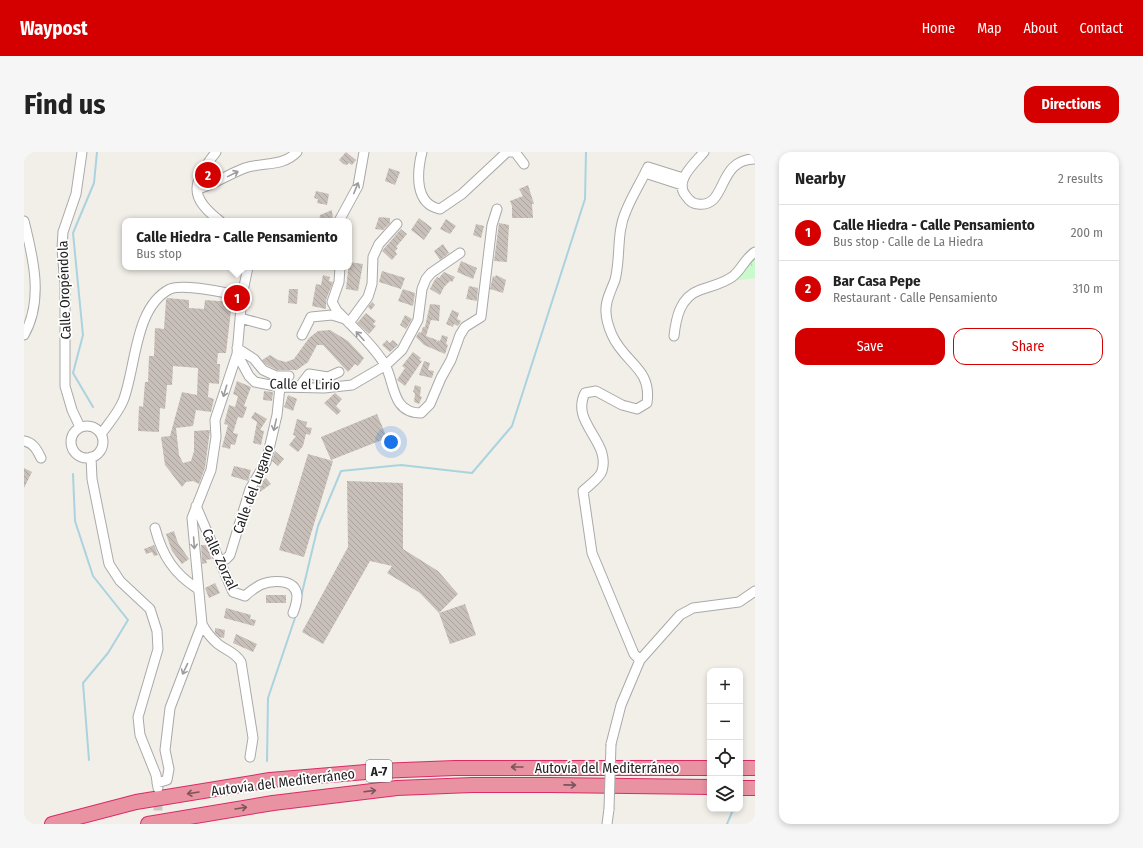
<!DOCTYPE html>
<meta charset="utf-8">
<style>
:root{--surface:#fff;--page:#f6f6f6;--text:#222;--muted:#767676;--line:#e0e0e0;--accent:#d40000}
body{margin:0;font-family:"Fira Sans Condensed",sans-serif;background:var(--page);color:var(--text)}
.controls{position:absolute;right:12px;bottom:12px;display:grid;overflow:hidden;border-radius:8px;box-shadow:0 2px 6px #0003}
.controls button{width:36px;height:36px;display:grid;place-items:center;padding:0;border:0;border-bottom:1px solid var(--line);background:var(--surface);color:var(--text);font:20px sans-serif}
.you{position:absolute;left:367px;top:290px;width:14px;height:14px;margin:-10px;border:3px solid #fff;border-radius:50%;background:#1a73e8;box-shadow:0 0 0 6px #1a73e833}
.badge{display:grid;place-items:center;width:26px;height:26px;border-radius:50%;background:var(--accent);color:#fff;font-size:13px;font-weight:700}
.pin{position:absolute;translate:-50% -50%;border:2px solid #fff;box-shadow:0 1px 4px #0006}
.popup{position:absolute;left:98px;top:66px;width:230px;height:52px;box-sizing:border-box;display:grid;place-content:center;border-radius:8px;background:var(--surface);filter:drop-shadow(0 1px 3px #0005);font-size:13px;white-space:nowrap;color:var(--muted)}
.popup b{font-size:15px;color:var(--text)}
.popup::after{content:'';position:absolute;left:50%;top:100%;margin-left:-8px;border:8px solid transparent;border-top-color:var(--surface)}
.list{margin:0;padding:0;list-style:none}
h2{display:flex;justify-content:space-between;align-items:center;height:52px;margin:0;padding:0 16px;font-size:17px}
h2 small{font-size:13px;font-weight:400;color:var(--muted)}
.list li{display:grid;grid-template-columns:26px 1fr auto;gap:12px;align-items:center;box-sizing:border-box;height:56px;padding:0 16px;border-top:1px solid var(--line)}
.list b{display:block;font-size:15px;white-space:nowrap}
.list p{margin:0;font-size:13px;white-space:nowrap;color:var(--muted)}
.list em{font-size:13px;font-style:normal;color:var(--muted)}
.actions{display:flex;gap:8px;padding:12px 16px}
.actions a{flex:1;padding:9px 0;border:1px solid var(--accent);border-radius:12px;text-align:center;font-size:14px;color:var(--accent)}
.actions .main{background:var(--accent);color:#fff}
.icon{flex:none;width:22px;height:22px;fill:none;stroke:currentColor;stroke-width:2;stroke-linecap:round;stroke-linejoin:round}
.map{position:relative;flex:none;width:731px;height:672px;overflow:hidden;border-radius:12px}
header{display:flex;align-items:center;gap:24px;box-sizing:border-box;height:56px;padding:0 20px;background:var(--accent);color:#fff}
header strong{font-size:19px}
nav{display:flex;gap:22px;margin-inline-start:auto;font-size:14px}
.intro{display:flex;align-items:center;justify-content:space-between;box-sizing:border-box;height:96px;padding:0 24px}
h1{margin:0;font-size:28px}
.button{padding:10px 18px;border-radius:12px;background:var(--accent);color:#fff;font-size:14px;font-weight:700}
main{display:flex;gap:24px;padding:0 24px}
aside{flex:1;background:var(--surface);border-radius:12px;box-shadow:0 2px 6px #0003}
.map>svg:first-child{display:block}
.park{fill:url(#park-crowns)}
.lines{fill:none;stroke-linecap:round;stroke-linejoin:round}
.stream{stroke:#aad3df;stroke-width:2}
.building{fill:url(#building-back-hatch)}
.minor-tunnel{stroke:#c8c6c1;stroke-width:9;stroke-dasharray:9 4.5;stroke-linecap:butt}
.minor-casing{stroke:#a9a9a9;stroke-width:11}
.highway-casing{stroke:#dc2a67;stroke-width:16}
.minor{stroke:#fff;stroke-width:9}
.highway{stroke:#e892a2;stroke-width:14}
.minor-bridge-casing{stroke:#a9a9a9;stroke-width:11;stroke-linecap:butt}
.minor-bridge{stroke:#fff;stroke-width:9}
.oneway{stroke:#9c9c9c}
.oneway2{stroke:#7b545c}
.labels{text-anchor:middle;stroke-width:3.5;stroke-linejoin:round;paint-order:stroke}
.shield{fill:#fff;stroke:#646464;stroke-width:1}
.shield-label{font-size:13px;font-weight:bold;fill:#222}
.street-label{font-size:14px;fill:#222;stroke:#fff}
</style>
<header>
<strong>Waypost</strong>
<nav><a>Home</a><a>Map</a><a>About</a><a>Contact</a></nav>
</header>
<div class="intro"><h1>Find us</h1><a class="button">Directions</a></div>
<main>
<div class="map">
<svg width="731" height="672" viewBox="0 0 731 672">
<defs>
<pattern id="park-crowns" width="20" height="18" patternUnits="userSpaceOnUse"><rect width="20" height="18" fill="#c8facc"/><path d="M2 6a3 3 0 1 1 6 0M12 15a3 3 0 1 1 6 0" fill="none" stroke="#acd6af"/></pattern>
<pattern id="building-back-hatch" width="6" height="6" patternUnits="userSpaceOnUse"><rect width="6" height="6" fill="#c7bfb8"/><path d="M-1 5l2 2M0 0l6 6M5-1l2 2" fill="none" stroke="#aba49e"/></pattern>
</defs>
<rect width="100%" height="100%" fill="#f2efe9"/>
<!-- park -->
<path class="park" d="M731 106V126L709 129Z"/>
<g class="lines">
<!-- stream -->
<path class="stream" d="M69 255 49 221 59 183 49 81 70 31 73 0
M49 322 51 369 69 424 104 468 84 501 59 531 65 608
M277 445 294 374 317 319 377 313 448 321 488 274 561 47 562 0
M243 609 244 546 272 463
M703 672 709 658"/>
</g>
<!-- building -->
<path class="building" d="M322 0 332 8 328 13 325 11 323 13 319 12 315 8Z
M365 16 376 20 371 33 361 29Z
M504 33 510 52H508L509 66H488V54L486 49 499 44 495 37Z
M292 39 305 42 303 53 293 51 294 47 290 46Z
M308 58 309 69H295L296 63Z
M355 65 366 66V71L359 78 351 77Z
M395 66 408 76 400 88 387 78Z
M422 67 432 74 426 82 416 77Z
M475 71 485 73 483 110 470 109Z
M452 72 460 74 457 86 449 83Z
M377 77 383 82 372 95 374 96 371 99 373 102 368 108 358 99Z
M419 92 425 101 416 108 410 99Z
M437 109 453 116 449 127 433 120Z
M325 110 339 112 334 139 322 137Z
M358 119 381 126 377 137 355 130Z
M420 120 431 125 428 130 426 129 420 135 416 143 406 137 410 129 413 125 415 126Z
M299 123 306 125 305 129 309 130 302 148V157L288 154 292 132 297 133Z
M472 123 482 128 479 141 466 137 469 124 471 125Z
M445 134 454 136 453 149 442 147Z
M265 137H274L273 152 264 151Z
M379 137 391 141 389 154 374 149Z
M143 146 165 148V156L180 157 181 148 208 150 202 201H194L193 212H196L195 232 185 231 184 245 190 247 187 260 172 258 169 274 152 276 155 303 159 311 167 309 170 299V279L186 278 181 316 175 332 169 329 162 330 158 335 141 313 137 285 146 284 158 240 173 243 174 216 149 214 148 233H143L141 257 136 256 135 280 114 279 115 254 119 255 121 230H124L125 204H130L131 176 140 177 142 148Z
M348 150 351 153 347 158 344 155Z
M406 152 416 153 415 169 407 168 402 184 413 188 412 191 414 188 416 189 418 183 424 185 422 192 424 193 421 202 400 193 392 185 395 180 397 181 399 175H401Z
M428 158 435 161 433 167 437 169 434 174 430 172 429 175 422 172Z
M342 161 352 169 349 172 352 174 345 182 333 171Z
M381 163 388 167 382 177 376 173Z
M306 178 324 189 340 206 334 214 331 212 324 220 299 193H293L284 210 273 218H253L243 213 238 208 246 203 254 208 262 210 270 207 285 186 294 179Z
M363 188 365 191 369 188 374 193 366 200 358 193Z
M389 200 397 206 395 208 398 209 381 234 373 228 381 216 378 214Z
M400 209 406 211 404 218 410 219 408 226 395 223Z
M213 229 227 235 220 254 223 255 219 266 214 265 209 281 214 282 211 293 207 292 206 297 198 295 204 273 200 272 205 253 211 255 214 244 209 242Z
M391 233 397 235 396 244 398 245 395 252 390 250 391 241 389 240Z
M240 239 249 240 248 249 239 248Z
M311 241 318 247 312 254 317 259 313 263 300 251Z
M264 243 273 247 269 259 260 255Z
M231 260 243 267 236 278 240 279 237 293 229 291 233 270 227 266Z
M353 262 363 286 307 308 297 285Z
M273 267 283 270 282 275 288 276 286 283 282 282 279 294 274 300 265 293 272 284 269 283Z
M251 299 260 307 254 314 248 309Z
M284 302 309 309 280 405 255 398Z
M210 314 227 318 224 329 207 324Z
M0 316 8 320 0 336Z
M242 326 247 332 236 340 233 336 238 329Z
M323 329 379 331V397L414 419 434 442 415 461 396 441 363 421 368 414 346 409 299 492 278 480 324 395Z
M150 379 154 391 165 407 158 412 148 399 142 382Z
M130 393 134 403 130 404 128 400 122 402 120 397Z
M177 393H182L187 405 188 407 182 408 183 411 178 412Z
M191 431 196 441 185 446 181 436Z
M242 443H262V451H242Z
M441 452 452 483 426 492 415 461Z
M202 456 227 463 226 467 232 468 230 474 200 466Z
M191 476 201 478 200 486 195 485 191 481Z
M212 482 233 492 229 500 209 491Z"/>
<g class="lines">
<!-- minor-tunnel -->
<path class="minor-tunnel" d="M134 672V641"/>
<!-- minor casing -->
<g class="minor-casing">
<path id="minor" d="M192 0C169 30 163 44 196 69
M398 0C393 20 390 52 416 57L438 42 483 0H491L500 12
M680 0C671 11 649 29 662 44 665 48 668 52 674 52 704 56 692 7 731 7
M621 21 658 33
M174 37C190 32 205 22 221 16 239 10 259 15 273 0
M0 69C9 105 20 148 0 183
M315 69 334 34 340 0
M316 115 315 130 308 150 313 159C328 174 351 195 361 213 371 230 367 261 397 261L406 252 417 226 427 208 436 183 441 175 457 165 468 73 473 57
M216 166 242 173
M325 171 344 145 348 132 349 105 355 92 373 72
M278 183 287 165 308 163 321 167
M650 184C652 166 656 145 676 138 687 134 698 132 708 125 717 119 721 106 731 100
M213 196 230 207 239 218 252 224H265
M213 202 225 224 231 230 256 235 300 236 328 233 362 213 378 198 394 168 398 137 402 127 407 121 436 101
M275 235 285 222 304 225 315 220
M47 290a16 16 0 1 1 32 0a16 16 0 1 1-32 0Z
M56 275 48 258 41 234V135L38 96 39 80 52 42 58 0
M77 282C85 271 94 261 99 249 112 217 110 155 146 137 160 131 202 141 218 144
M0 289C10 291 13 298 17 306
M67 305 68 327 85 412 96 429 126 457 133 479 134 497 114 565 116 583 132 623 134 636
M172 354 209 440 221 444C225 440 231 436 236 433 247 428 271 426 273 443 273 449 271 456 269 461
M131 376C138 403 150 422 174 437
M196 410 202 407 206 403 226 337 242 310 253 263 256 235
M178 472C182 480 187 486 194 492 203 499 211 500 217 510L229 586 226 605
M616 508 610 502 568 401 559 339C564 334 576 326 578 319 587 289 546 271 561 241L572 239 598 253 613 257 623 251C628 216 601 212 588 183 585 176 582 168 582 160 581 149 587 139 591 128 597 105 592 81 602 59 608 44 617 30 624 15L659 26
M587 592 597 553 616 508 656 463 669 456 715 450 731 439
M133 631 143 628 145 617 141 598 146 556 178 472 168 366 187 318 192 285 191 268 213 202 218 144 224 115
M583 672 585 657"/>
</g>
<!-- highway casing -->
<g class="highway-casing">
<path id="highway" d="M716 616H731
M716 636H731
M28 672 112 650 246 628 354 619 431 616H686
M124 672 249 651 373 636 448 633H525L686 635"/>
</g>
<!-- minor -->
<use href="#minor" class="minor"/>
<!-- highway -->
<use href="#highway" class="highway"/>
<!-- minor-bridge casing -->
<g class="minor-bridge-casing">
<path id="minor-bridge" d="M585 657 587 592"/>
</g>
<!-- minor-bridge -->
<use href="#minor-bridge" class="minor-bridge"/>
</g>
<!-- one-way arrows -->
<defs><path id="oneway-shaft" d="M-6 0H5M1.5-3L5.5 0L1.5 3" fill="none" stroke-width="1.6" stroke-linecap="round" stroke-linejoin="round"/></defs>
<g class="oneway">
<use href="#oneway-shaft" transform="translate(209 22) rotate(-26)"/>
<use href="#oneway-shaft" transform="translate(332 36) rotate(-68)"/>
<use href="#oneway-shaft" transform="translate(336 184) rotate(-132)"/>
<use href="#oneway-shaft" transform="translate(201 239) rotate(107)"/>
<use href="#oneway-shaft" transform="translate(251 273) rotate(103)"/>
<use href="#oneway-shaft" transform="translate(170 391) rotate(86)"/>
<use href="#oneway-shaft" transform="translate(161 517) rotate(115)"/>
</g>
<g class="oneway2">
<use href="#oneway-shaft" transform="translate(493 615) rotate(180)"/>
<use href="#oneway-shaft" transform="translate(546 633) rotate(1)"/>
<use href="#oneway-shaft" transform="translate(346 639) rotate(-7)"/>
<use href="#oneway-shaft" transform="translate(169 641) rotate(171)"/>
<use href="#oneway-shaft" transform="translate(217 656) rotate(-9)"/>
</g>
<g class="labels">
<!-- shield labels -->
<rect class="shield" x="342" y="608" width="26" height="22" rx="3"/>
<g class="shield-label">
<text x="355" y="624">A-7</text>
</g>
<!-- street labels -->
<g class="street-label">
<text transform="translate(40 138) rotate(-92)" y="5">Calle Oropéndola</text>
<text transform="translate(281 232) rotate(1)" y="5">Calle el Lirio</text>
<text transform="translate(229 337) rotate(-70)" y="5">Calle del Lugano</text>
<text transform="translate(196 407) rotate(65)" y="5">Calle Zorzal</text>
<text x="583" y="621">Autovía del Mediterráneo</text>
<text transform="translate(259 630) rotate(-7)" y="5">Autovía del Mediterráneo</text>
</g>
</g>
</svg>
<div class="controls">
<button>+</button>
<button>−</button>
<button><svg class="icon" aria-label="locate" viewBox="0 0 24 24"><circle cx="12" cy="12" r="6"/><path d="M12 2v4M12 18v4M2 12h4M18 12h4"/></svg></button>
<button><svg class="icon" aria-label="layers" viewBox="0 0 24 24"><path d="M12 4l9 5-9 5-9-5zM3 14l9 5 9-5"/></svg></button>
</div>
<div class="you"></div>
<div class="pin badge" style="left:213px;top:146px">1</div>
<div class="popup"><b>Calle Hiedra - Calle Pensamiento</b>Bus stop</div>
<div class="pin badge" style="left:184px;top:23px">2</div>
</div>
<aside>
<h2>Nearby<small>2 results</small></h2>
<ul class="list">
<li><span class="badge">1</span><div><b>Calle Hiedra - Calle Pensamiento</b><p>Bus stop · Calle de La Hiedra</p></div><em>200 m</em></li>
<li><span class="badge">2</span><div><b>Bar Casa Pepe</b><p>Restaurant · Calle Pensamiento</p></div><em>310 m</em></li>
</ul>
<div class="actions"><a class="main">Save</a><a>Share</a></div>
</aside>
</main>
